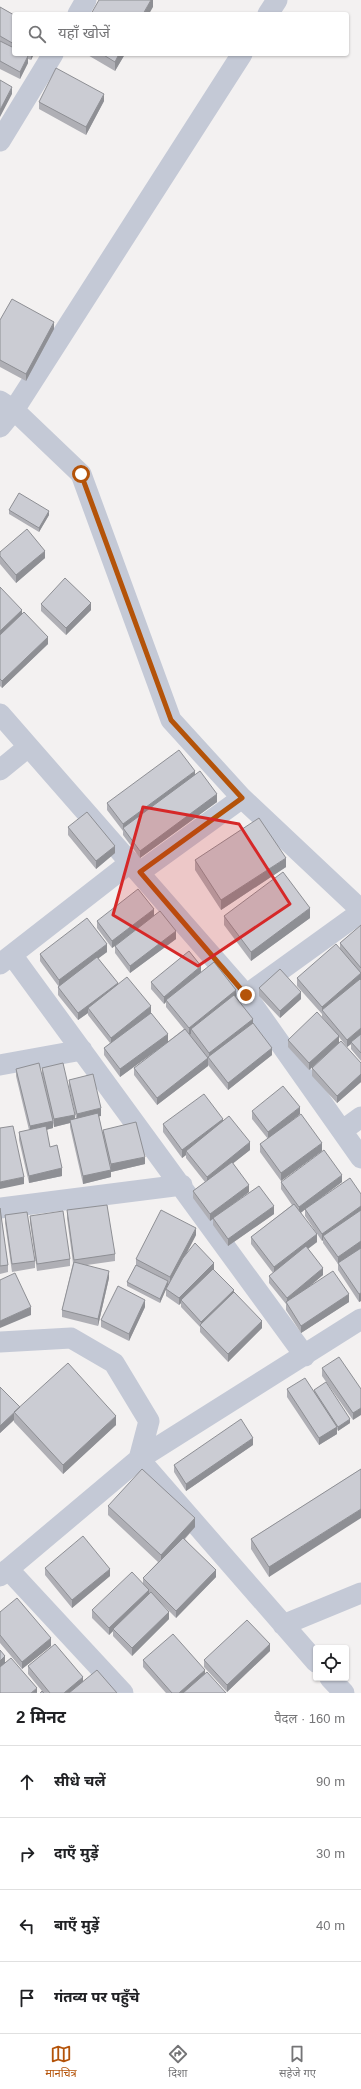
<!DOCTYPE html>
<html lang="hi">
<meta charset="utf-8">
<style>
:root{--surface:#fff;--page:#f6f6f6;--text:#202124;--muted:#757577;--line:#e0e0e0;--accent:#b45309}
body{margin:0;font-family:Arial,"Noto Sans Devanagari",sans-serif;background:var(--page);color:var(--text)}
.controls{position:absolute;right:12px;bottom:12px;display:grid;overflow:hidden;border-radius:4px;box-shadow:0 1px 3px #0004}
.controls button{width:36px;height:36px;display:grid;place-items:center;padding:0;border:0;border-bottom:1px solid var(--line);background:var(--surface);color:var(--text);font:20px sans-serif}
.stop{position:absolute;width:12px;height:12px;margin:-9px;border:3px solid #b45309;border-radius:50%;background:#fff}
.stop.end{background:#b45309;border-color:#fff;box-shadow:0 1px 4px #0008}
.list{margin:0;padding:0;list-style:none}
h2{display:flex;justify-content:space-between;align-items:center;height:52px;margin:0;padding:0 16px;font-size:17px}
h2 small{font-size:13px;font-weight:400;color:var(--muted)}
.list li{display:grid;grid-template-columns:26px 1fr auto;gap:12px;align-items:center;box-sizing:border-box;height:72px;padding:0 16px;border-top:1px solid var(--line)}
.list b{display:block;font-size:15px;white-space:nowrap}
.list em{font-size:13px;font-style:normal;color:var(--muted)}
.icon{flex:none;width:22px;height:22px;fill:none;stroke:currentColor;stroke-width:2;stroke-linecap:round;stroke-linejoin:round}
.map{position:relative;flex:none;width:361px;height:1693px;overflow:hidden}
.search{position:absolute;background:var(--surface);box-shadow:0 1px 3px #0004;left:12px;right:12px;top:12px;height:44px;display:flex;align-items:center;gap:10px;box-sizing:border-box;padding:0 14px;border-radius:4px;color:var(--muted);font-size:15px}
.sheet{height:340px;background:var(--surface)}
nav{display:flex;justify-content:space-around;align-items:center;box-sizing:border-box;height:56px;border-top:1px solid var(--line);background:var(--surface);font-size:11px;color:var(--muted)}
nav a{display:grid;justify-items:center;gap:2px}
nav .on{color:var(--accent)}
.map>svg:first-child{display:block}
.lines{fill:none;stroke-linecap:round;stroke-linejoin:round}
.street{stroke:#c4c9d6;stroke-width:21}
.wall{fill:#afafb5}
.shaded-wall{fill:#8e8f94}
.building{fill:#cbccd3;stroke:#8e8f94}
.route{stroke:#b45309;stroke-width:5}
.marked{fill:#d62828;fill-opacity:0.2;stroke:#d62828;stroke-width:3;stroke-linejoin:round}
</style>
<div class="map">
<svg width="361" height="1693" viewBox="0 0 361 1693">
<rect width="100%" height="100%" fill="#f3f1f1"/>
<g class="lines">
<!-- street -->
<path class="street" d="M78 14 86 0
M268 14 277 0
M0 141 53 54
M0 401 14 410 81 474 171 720 242 798 361 910
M0 427 14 410 242 54
M0 714 246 995 361 1158
M0 770 28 747
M140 872 242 798
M12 955 305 1356
M0 964 131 862
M246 995 361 912
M0 1065 82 1050
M343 1130 361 1117
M0 1208 182 1185
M0 1342 71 1338 114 1363 149 1421 139 1459 316 1662
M8 1569 123 1693
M0 1576 139 1459 361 1319
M283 1625 361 1593
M330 1678 344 1693"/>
</g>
<!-- wall -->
<path class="wall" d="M0 7 14 15V54H34L31 60 28 59V63L20 79 0 69Z
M86 54H125L115 71Z
M104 101 86 135 39 109V102Z
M0 320 54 329 26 381 0 367Z
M9 510 49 515 39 532 9 514Z
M0 552 45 558 16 583 0 564Z
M0 587 22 614 48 644 2 688 0 686Z
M41 604 91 610 66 635 41 611Z
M195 775 217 802 140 858 123 835V831L107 810V803Z
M68 827 115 853 96 869 68 835Z
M195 860 286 867 221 910 195 870Z
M154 916 176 939 130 973 115 953V946L112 948 97 928V921Z
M224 916 310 918 251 961 224 925Z
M361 925V1061L351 1049V1044L347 1047 339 1037V1043L361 1063V1082L337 1103 312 1076V1068L326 1055 309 1070 288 1047V1040L328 1024 322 1017V1014L297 986V978L340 948V943Z
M107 952 98 958 118 984 151 1013 168 1042 120 1077 104 1055V1048L110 1043 88 1015V1013L78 1020 58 995V987H59L40 961V954Z
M201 972 236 997 272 1055 228 1090 208 1065V1059V1066L157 1105 134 1075V1068L184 1029 166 1007V1002L164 1004 151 989V982Z
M259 988 301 999 280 1018 259 996Z
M42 1068 75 1119 76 1118 69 1087V1080L101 1116H99L103 1136V1130L145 1164 111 1172V1177L83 1184 70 1127V1123L54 1127 42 1075Z
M16 1069 53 1128 46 1130 50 1147 62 1176 29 1183 19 1140V1132L29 1130 16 1076Z
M252 1111 300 1114 282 1129 322 1151 281 1181 260 1152V1144L268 1139 252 1119Z
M223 1121 250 1150 233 1163 249 1192 232 1205 274 1214 228 1246 213 1225V1219L210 1221 193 1198V1191L205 1182 186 1158V1155L182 1158 163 1132V1124Z
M281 1182H342L318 1200 361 1194V1301L359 1302 338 1270V1264L323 1243V1240L322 1241 305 1216V1209L301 1213 317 1242 308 1249 323 1275 309 1287 349 1302 301 1333 286 1310V1304L269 1283V1276L273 1273 251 1244V1237L292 1205 281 1189Z
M0 1208 8 1265V1272L0 1274Z
M67 1210 115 1254V1261L87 1265 109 1278 98 1326 62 1317V1310L73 1263 67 1218Z
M5 1215 35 1261V1268L12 1272 5 1223Z
M30 1216 70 1259V1266L37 1271 30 1223Z
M196 1235 187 1253 214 1270 234 1292 262 1328 228 1362 200 1332V1327L181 1307V1303L179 1305 166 1296V1289L160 1303 127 1286V1282L136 1265V1259Z
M145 1307 129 1341 101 1327V1320Z
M322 1368 361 1389 353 1420 322 1376Z
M0 1387 20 1407 116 1425 63 1474 14 1422V1420L0 1433Z
M287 1389 314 1392V1390L350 1423 338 1431 337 1429V1434L319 1445 287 1397Z
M253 1445 186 1491 174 1472V1465Z
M361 1469 269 1577 251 1549V1539Z
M108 1506 195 1527 185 1539 216 1577 176 1618 160 1602 169 1619 132 1656 113 1636V1631L109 1635 92 1618V1610L143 1584V1578L158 1562 108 1515Z
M45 1568 110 1576 72 1608 45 1575Z
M0 1612 51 1646 22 1669 0 1643Z
M270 1651 227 1692 204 1667V1660Z
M143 1660 205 1674 226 1693H166L143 1667Z
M28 1666 83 1681 117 1693H40L42 1691 28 1674Z"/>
<!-- shaded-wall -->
<path class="shaded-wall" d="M151 0H153V7L149 14H143Z
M31 54H34L31 60Z
M119 54H125L115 71V62Z
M28 56V63L20 79V72Z
M12 87V94L0 117V110Z
M104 94V101L86 135V127Z
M54 322V329L26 381V374Z
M49 511V515L39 532V528Z
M45 551V558L16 583V575Z
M91 603V610L66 635V628Z
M22 610V618L0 638V631Z
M48 637V644L2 688V681Z
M195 771V778L123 828V831V824Z
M217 794V802L140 858V851Z
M115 846V853L96 869V861Z
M286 858V867L221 910V900Z
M310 908V918L251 961V952Z
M154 909V916L112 948V941Z
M176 931V939L130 973V966Z
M107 944V952L59 988V980Z
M201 966V973L166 1000V1002L164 1004V997Z
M361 973V980L322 1010V1014V1007Z
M118 983V990L88 1008V1013L78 1020V1013Z
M236 990V997L193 1032 191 1029V1034L189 1035V1028Z
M301 992V999L280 1018V1011Z
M151 1006V1014L111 1045V1038Z
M253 1019V1026L209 1058V1053Z
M361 1028V1036L351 1042V1044L347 1047V1040Z
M168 1034V1042L120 1077V1069Z
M339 1036V1043L309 1070V1063Z
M272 1048V1055L228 1090V1083Z
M208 1058V1066L157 1105V1098Z
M361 1074V1082L337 1103V1096Z
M300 1107V1114L268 1139V1132Z
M101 1108V1116L77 1121V1114Z
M75 1115V1122L70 1120V1123L54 1127V1119Z
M223 1119V1127L186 1151V1155L182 1158V1150Z
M53 1121V1128L30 1134V1126Z
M250 1142V1150L207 1184V1177Z
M322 1143V1151L281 1181V1173Z
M145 1157V1164L111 1172V1177L83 1184V1176L111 1170V1164Z
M62 1168V1176L29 1183V1176Z
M342 1175V1182L299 1214V1207Z
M24 1177V1184L0 1189V1182Z
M249 1185V1192L210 1221V1214Z
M274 1206V1214L228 1246V1239Z
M361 1206V1213L323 1236V1240L322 1241V1234Z
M196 1228V1235L170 1284V1277Z
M317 1234V1242L274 1274V1267Z
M361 1241V1249L338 1264V1257Z
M214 1263V1270L181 1300V1303L179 1305V1298Z
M323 1268V1275L287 1305V1298Z
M109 1271V1278L98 1326V1319Z
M168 1281V1285L160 1303V1299Z
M234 1290V1297L201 1327V1322Z
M361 1293V1301L359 1302V1294Z
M349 1294V1302L301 1333V1326Z
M145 1300V1307L129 1341V1334Z
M31 1307V1315L0 1328V1321Z
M262 1321V1328L228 1362V1354Z
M361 1408V1415L353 1420V1413Z
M14 1413V1420L0 1433V1426Z
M116 1416V1425L63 1474V1465Z
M350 1419V1423L338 1431V1427Z
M337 1427V1434L319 1445V1438Z
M253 1438V1445L186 1491V1484Z
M361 1509V1518L269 1577V1567Z
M195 1518V1527L161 1564V1555Z
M110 1569V1576L72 1608V1600Z
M216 1570V1577L176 1618V1611Z
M149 1590V1597L113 1629V1631L109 1635V1628Z
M169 1612V1619L132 1656V1648Z
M51 1638V1646L22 1669V1662Z
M270 1644V1651L227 1692V1685Z
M5 1656V1664L0 1668V1661Z
M205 1670V1678L187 1693H179Z
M83 1677V1684L72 1693H64Z
M37 1688V1693H31Z"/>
<!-- building -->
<path class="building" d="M99 0H151L143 14H91Z
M0 7 14 15V44L0 36Z
M0 41 14 48V54H25L28 56 20 72 0 61Z
M102 54H119L115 62Z
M56 68 104 94 86 127 39 102Z
M0 80 12 87 0 110Z
M12 299 54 322 26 374 0 360V320Z
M19 493 49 511 39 528 9 510Z
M27 529 45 551 16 575 0 556V552Z
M65 578 91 603 66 628 41 604Z
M0 587 22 610 0 631Z
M24 612 48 637 2 681 0 679V635Z
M179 750 195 771 123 824 107 803Z
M200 771 217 794 140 851 123 828Z
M87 812 115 846 96 861 68 827Z
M259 818 286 858 221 900 195 860Z
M283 872 310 908 251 952 224 916Z
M138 889 154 909 112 941 97 921Z
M160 911 176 931 130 966 115 946Z
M87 918 107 944 59 980 40 954Z
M361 925V968L340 943Z
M336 944 361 973 322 1007 297 978Z
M189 951 201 966 164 997 151 982Z
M97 957 118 983 78 1013 58 987Z
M214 962 236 990 189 1028 166 1000Z
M280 969 301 992 280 1011 259 988Z
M127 977 151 1006 111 1038 88 1008Z
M360 979 361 980V1028L347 1040 322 1010Z
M234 995 253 1019 209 1053 191 1029Z
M317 1012 339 1036 309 1063 288 1040Z
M151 1013 168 1034 120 1069 104 1048Z
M253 1023 272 1048 228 1083 208 1057Z
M185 1029 208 1058 157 1098 134 1068Z
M361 1034V1053L351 1042Z
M341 1041 361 1063V1074L337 1096 312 1068Z
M39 1063 53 1121 30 1126 16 1069Z
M63 1063 75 1115 54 1119 42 1068Z
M93 1074 101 1108 77 1114 69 1080Z
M283 1086 300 1107 268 1132 252 1111Z
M204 1094 223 1119 182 1150 163 1124Z
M98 1113 111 1170 83 1176 70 1120Z
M301 1114 322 1143 281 1173 260 1144Z
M229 1116 250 1142 207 1177 186 1151Z
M136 1122 145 1157 111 1164 103 1130Z
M13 1126 24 1177 0 1182V1128Z
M46 1126 50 1147 57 1145 62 1168 29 1176 19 1132Z
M324 1150 342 1175 299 1207 281 1182Z
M232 1162 249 1185 210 1214 193 1191Z
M350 1178 361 1194V1206L322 1234 305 1209Z
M259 1186 274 1206 228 1239 213 1218Z
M294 1204 317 1234 274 1267 251 1237Z
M107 1205 115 1254 74 1260 67 1210Z
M0 1208 8 1265 0 1266Z
M161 1210 196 1228 170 1277 136 1259Z
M361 1210V1241L338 1257 323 1236Z
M63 1211 70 1259 37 1264 30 1216Z
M27 1212 35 1261 12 1264 5 1215Z
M195 1243 214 1263 179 1298 166 1289 183 1258Z
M306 1246 323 1268 287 1298 269 1276Z
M361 1248V1293L359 1294 338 1263Z
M74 1262 109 1271 98 1319 62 1310Z
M136 1265 168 1281 160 1299 127 1282Z
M213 1269 234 1290 201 1322 181 1300Z
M333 1271 349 1294 301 1326 286 1302Z
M15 1273 31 1307 0 1321V1280Z
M118 1286 145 1300 129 1334 101 1320Z
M234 1292 262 1321 228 1354 200 1325Z
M339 1357 361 1389V1408L353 1413 322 1368Z
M68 1363 116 1416 63 1465 14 1412Z
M305 1378 337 1427 319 1438 287 1389Z
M326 1382 350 1419 338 1427 314 1390Z
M0 1387 20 1407 0 1426Z
M241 1419 253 1438 186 1484 174 1465Z
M142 1469 195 1518 161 1555 108 1506Z
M361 1469V1509L269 1567 251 1539Z
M83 1536 110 1569 72 1600 45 1568Z
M183 1538 216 1570 176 1611 143 1578Z
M132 1572 149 1590 109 1628 92 1610Z
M151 1592 169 1612 132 1648 113 1629Z
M17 1598 51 1638 22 1662 0 1635V1612Z
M247 1620 270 1644 227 1685 204 1660Z
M173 1634 205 1670 179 1693H172L143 1660Z
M55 1644 83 1677 64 1693H50L28 1666Z
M0 1650 5 1656 0 1661Z
M11 1658 37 1688 31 1693H0V1667Z
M97 1670 117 1693H69Z
M207 1672 226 1693H183Z
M42 1691 44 1693H40Z"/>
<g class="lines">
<!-- route -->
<path class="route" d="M81 474 171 720 242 798 140 872 246 995"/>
</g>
<!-- marked area -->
<path class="marked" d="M143 807 239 824 290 904 198 966 113 915Z"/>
</svg>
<div class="controls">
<button><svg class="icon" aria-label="locate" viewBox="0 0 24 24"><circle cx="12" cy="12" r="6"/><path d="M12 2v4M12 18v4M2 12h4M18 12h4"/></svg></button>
</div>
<div class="stop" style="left:81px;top:474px"></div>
<div class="stop end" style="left:246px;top:995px"></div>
<div class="search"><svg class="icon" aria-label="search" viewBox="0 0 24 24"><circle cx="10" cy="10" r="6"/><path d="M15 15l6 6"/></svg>यहाँ खोजें</div>
</div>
<section class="sheet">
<h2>2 मिनट<small>पैदल · 160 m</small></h2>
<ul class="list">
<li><svg class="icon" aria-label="ahead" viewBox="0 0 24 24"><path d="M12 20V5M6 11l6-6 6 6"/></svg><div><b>सीधे चलें</b></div><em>90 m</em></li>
<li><svg class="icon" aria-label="right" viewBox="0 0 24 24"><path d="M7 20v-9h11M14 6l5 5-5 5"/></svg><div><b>दाएँ मुड़ें</b></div><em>30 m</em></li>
<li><svg class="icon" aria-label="left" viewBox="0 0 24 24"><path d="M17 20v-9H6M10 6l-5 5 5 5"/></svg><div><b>बाएँ मुड़ें</b></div><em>40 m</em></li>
<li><svg class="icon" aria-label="arrive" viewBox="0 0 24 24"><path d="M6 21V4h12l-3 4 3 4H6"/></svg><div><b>गंतव्य पर पहुँचे</b></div></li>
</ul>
</section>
<nav>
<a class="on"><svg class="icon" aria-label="map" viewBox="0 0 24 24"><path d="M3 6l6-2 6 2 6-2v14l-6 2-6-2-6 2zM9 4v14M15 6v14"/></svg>मानचित्र</a>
<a><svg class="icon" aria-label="directions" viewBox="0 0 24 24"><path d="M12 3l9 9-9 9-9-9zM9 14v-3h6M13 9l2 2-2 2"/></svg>दिशा</a>
<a><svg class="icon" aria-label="saved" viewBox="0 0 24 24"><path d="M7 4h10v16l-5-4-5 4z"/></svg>सहेजे गए</a>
</nav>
